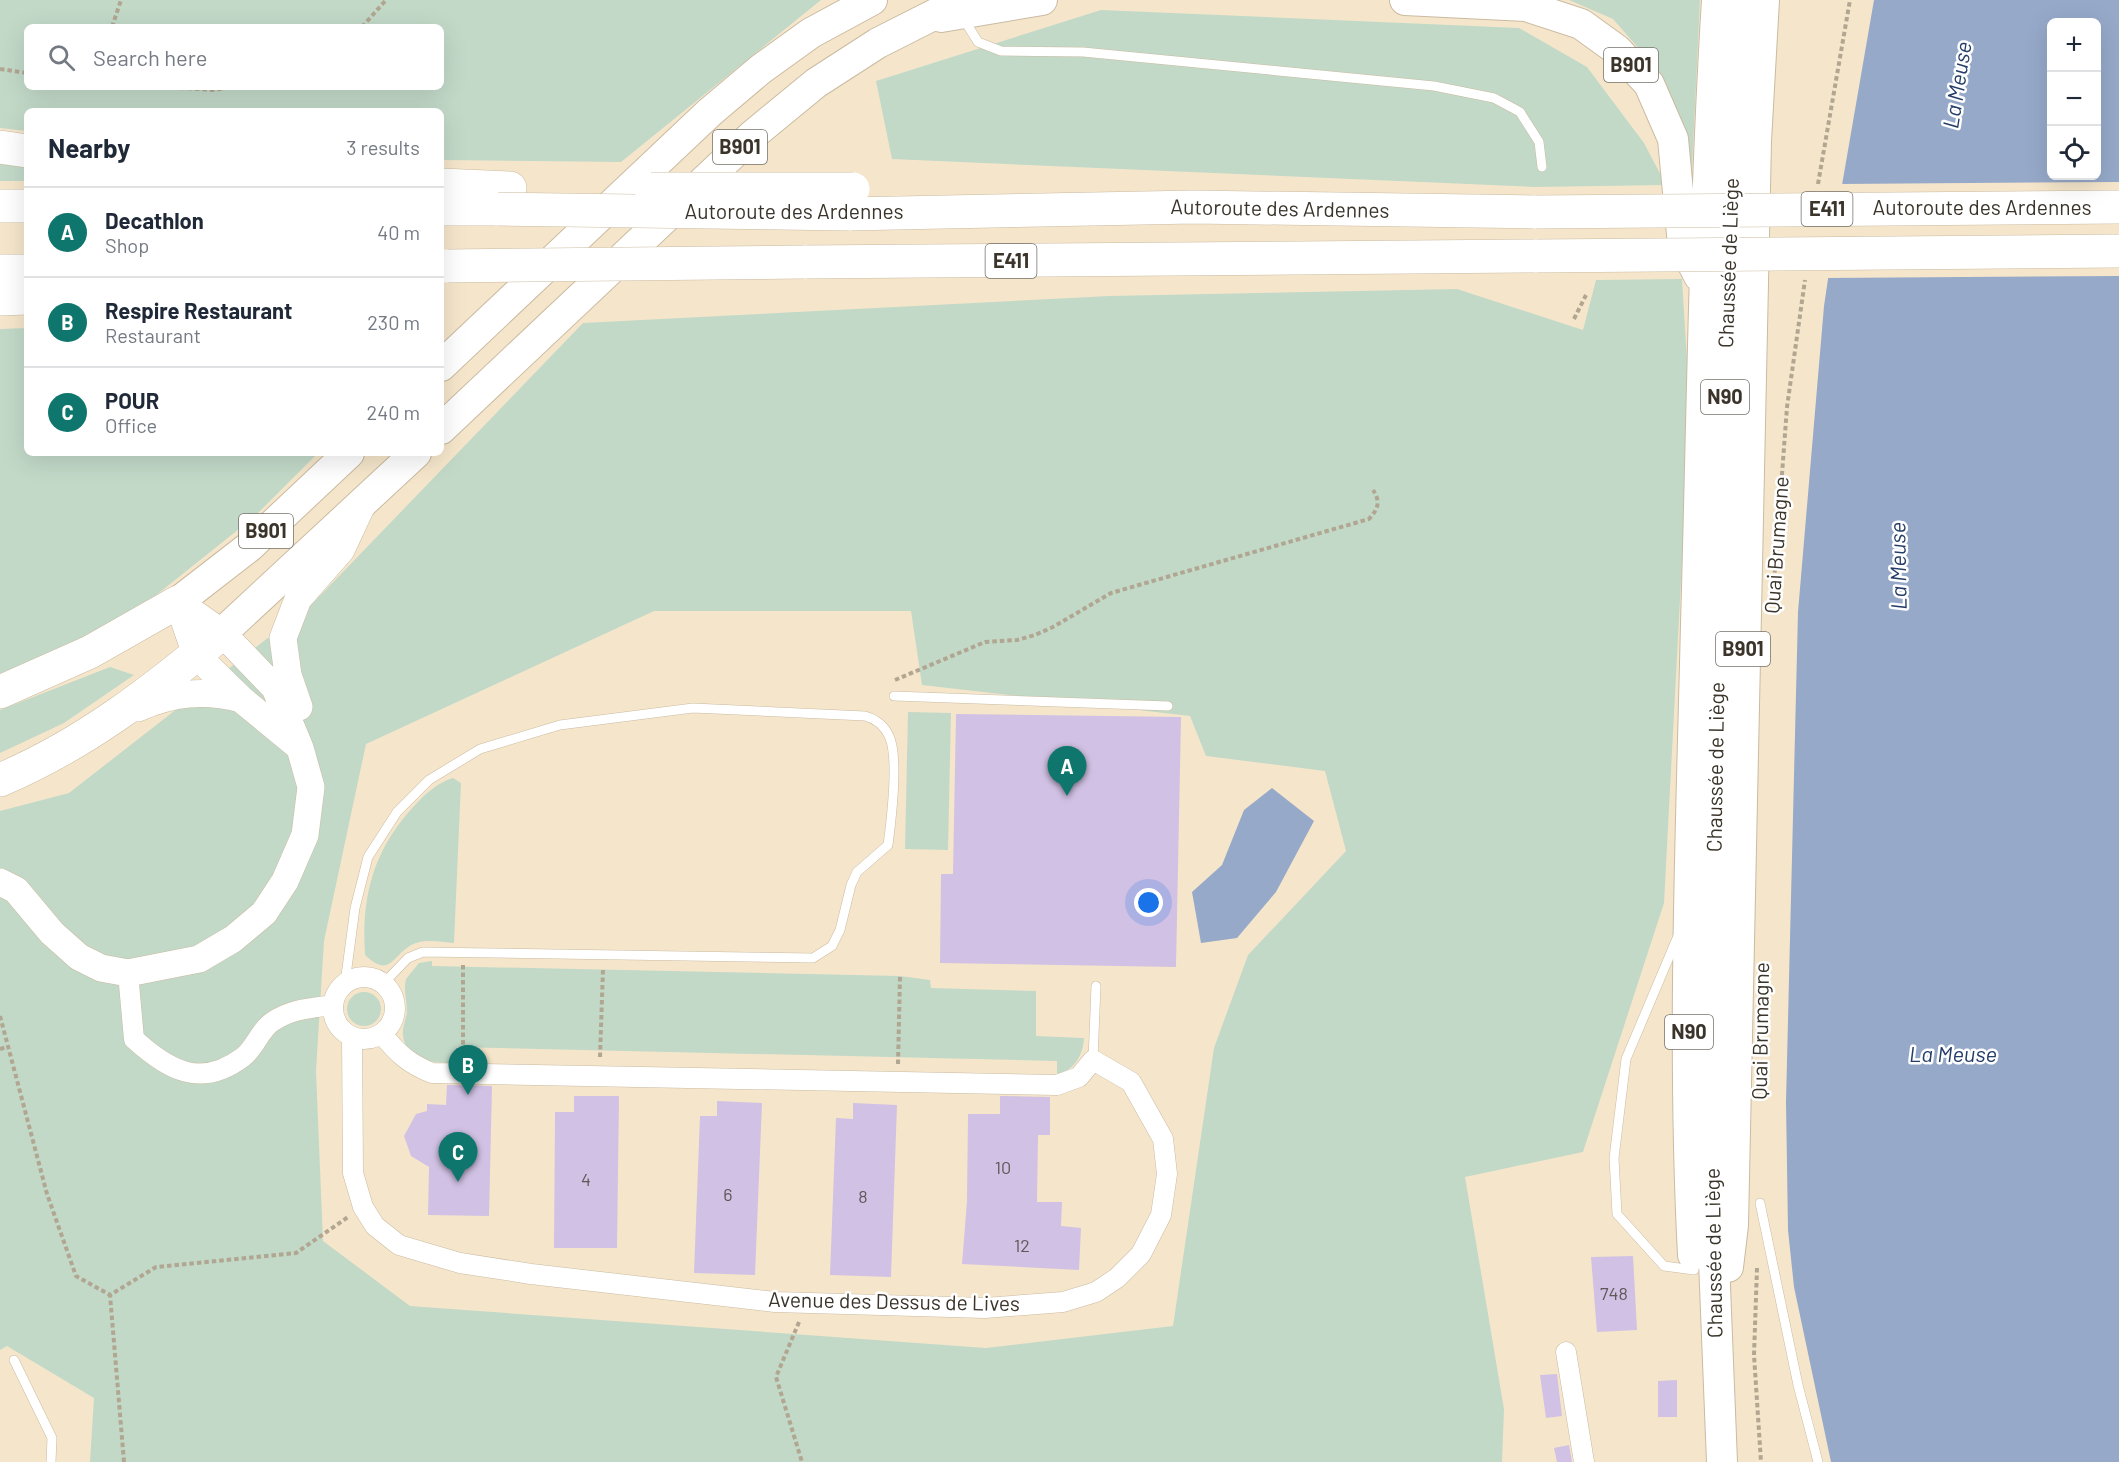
<!DOCTYPE html>
<meta charset="utf-8">
<style>
:root{--surface:#fff;--page:#f6f6f7;--text:#1f2937;--muted:#747a83;--line:#e0e1e3;--accent:#0f766e}
body{margin:0;font-family:Barlow,sans-serif;background:var(--page);color:var(--text)}
.controls{position:absolute;right:18px;top:18px;display:grid;overflow:hidden;border-radius:9px;box-shadow:0 6px 24px #0002}
.controls button{width:54px;height:54px;display:grid;place-items:center;padding:0;border:0;border-bottom:2px solid var(--line);background:var(--surface);color:var(--text);font:30px sans-serif}
.you{position:absolute;left:1149px;top:903px;width:21px;height:21px;margin:-15px;border:4px solid #fff;border-radius:50%;background:#1a73e8;box-shadow:0 0 0 9px #1a73e833}
.badge{display:grid;place-items:center;width:39px;height:39px;border-radius:50%;background:var(--accent);color:#fff;font-size:20px;font-weight:700}
.pin{position:absolute;translate:-50% -50px;filter:drop-shadow(0 2px 3px #0008)}
.pin::after{content:'';position:absolute;top:32px;width:21px;height:18px;background:inherit;clip-path:polygon(0 0,100% 0,50% 100%)}
.list{margin:0;padding:0;list-style:none}
h2{display:flex;justify-content:space-between;align-items:center;height:78px;margin:0;padding:0 24px;font-size:26px}
h2 small{font-size:20px;font-weight:400;color:var(--muted)}
.list li{display:grid;grid-template-columns:39px 1fr auto;gap:18px;align-items:center;box-sizing:border-box;height:90px;padding:0 24px;border-top:2px solid var(--line)}
.list b{display:block;font-size:22px;white-space:nowrap}
.list p{margin:0;font-size:20px;white-space:nowrap;color:var(--muted)}
.list em{font-size:20px;font-style:normal;color:var(--muted)}
.icon{flex:none;width:33px;height:33px;fill:none;stroke:currentColor;stroke-width:2;stroke-linecap:round;stroke-linejoin:round}
.map{position:relative;flex:none;width:2119px;height:1462px;overflow:hidden}
.search{position:absolute;background:var(--surface);box-shadow:0 6px 24px #0002;left:24px;top:24px;width:420px;height:66px;display:flex;align-items:center;gap:15px;box-sizing:border-box;padding:0 21px;border-radius:9px;color:var(--muted);font-size:22px}
.panel{position:absolute;background:var(--surface);box-shadow:0 6px 24px #0002;left:24px;top:108px;width:420px;height:348px;border-radius:9px}
.map>svg:first-child{display:block}
.green{fill:#c2d9c8;fill-rule:evenodd}
.water{fill:#96a9c9;fill-rule:evenodd}
.pier{fill:#f5e6cb}
.building{fill:#d1c1e4}
.lines{fill:none;stroke-linecap:round;stroke-linejoin:round}
.lane-casing{stroke:#cabba1;stroke-width:10}
.street-casing{stroke:#cabba1;stroke-width:21}
.secondary-casing{stroke:#cabba1;stroke-width:28}
.primary-casing{stroke:#cabba1;stroke-width:32}
.highway-casing{stroke:#cabba1;stroke-width:34}
.path{stroke:#b1a691;stroke-width:4;stroke-dasharray:4.5 3;stroke-linecap:butt}
.lane{stroke:#fff;stroke-width:9}
.street{stroke:#fff;stroke-width:20}
.secondary{stroke:#fff;stroke-width:27}
.primary{stroke:#fff;stroke-width:30}
.highway{stroke:#fff;stroke-width:33}
.highway-bridge-casing{stroke:#cabba1;stroke-width:34;stroke-linecap:butt}
.highway-bridge{stroke:#fff;stroke-width:33}
.labels{text-anchor:middle;stroke-width:5;stroke-linejoin:round;paint-order:stroke}
.number-label{font-size:18px;fill:#605758}
.shield{fill:#fff;stroke:#75716a;stroke-width:1.5}
.shield-label{font-size:20px;font-weight:bold;fill:#3a342a}
.street-label{font-size:21px;fill:#3a342a;stroke:#fff}
.water-label{font-size:22px;font-style:italic;fill:#243d68;stroke:#fff}
</style>
<div class="map">
<svg width="2119" height="1462" viewBox="0 0 2119 1462">
<rect width="100%" height="100%" fill="#f5e6cb"/>
<!-- green -->
<path class="green" d="M0 0H821L621 162 441 160V111H27V131L0 128ZM27 27H441V87H27Z
M1569 0H1700L1691 189 1676 119 1647 58 1613 19Z
M1101 10 1519 28 1587 67 1644 143 1666 185 1535 187 892 159 876 81Z
M0 157 27 163V181H0Z
M1682 279 1690 410 1664 903 1583 1152 1465 1177 1504 1409 1502 1462H90L94 1398 7 1346 0 1350V811L69 793 314 602 583 323 1109 296 1457 289 1583 330 1596 280ZM654 611H911L922 685 1190 716 1206 756 1325 771 1346 851 1248 955 1214 1048 1173 1326 986 1348 410 1306 323 1241 316 1071 324 941 366 744Z
M27 328V453H318L254 517 130 616 0 676V329Z
M110 667 134 675 64 723 0 753V710Z
M908 712 951 713 948 850 905 849Z
M453 778 461 783 454 943C443 942 427 939 416 943 393 951 392 981 365 955 361 895 374 848 416 804 426 793 439 782 453 778Z
M432 961V966L900 976 930 980 931 988 1036 991V1036L1084 1038C1083 1055 1074 1071 1057 1074V1061L457 1047 456 1063C436 1063 405 1062 403 1035 402 1027 406 1020 407 1012 407 1000 403 990 406 979L419 963Z
M347 1009a17 17 0 1 1 34 0a17 17 0 1 1-34 0Z"/>
<!-- water -->
<path class="water" d="M1874 0H2119V1462H1831L1794 1287 1788 1230 1786 1102 1798 612 1824 306 1842 185ZM2052 22H2096V176H2052Z
M1272 788 1314 821 1276 892 1237 938 1201 943 1192 892 1222 865 1244 810Z"/>
<!-- pier -->
<path class="pier" d="M2119 182V276L1825 278 1839 184Z"/>
<!-- building -->
<path class="building" d="M956 714 1181 717 1176 967 940 963 941 874H953Z
M447 1085 492 1086 489 1216 428 1215 429 1167 411 1156 404 1136 416 1114 427 1111V1104L446 1105Z
M574 1096H619L617 1248H554L555 1112H574Z
M1000 1096 1050 1097V1135H1038L1037 1202H1062L1061 1226 1081 1228 1079 1270 962 1264 967 1201 968 1114H1000Z
M717 1101 762 1103 755 1275 694 1273 700 1116H717Z
M853 1103 897 1105 891 1277 830 1275 836 1118 853 1119Z
M1633 1256 1637 1330 1597 1332 1591 1257Z
M1557 1374 1562 1416 1546 1418 1540 1375Z
M1677 1380V1417H1658V1381Z
M1569 1445 1572 1462H1557L1554 1448Z"/>
<g class="lines">
<!-- lane casing -->
<g class="lane-casing">
<path id="lane" d="M963 18 978 42 1001 51 1083 52 1434 86 1494 98 1520 112 1539 142 1542 167
M894 696 1168 706
M1678 936 1626 1059 1614 1158 1617 1214 1664 1266 1694 1270
M345 983 355 908 368 857 397 812 429 780 480 749 560 725 693 708 865 716C876 719 884 725 889 736 899 756 891 822 888 845L857 872 851 885 840 930 832 946 813 958 423 952 408 958 383 984
M1093 1060 1096 986
M1760 1203 1798 1385 1818 1462
M14 1360 52 1438 51 1462"/>
</g>
<!-- street casing -->
<g class="street-casing">
<path id="street" d="M128 973 134 1039C168 1070 201 1089 243 1057 255 1048 260 1030 272 1022 291 1009 311 1008 333 1005
M333 1008a31 31 0 1 1 62 0a31 31 0 1 1-62 0Z
M352 1037 353 1173 363 1207 375 1226 399 1245 460 1263 531 1274 775 1302 985 1308 1063 1302 1096 1292 1117 1278 1141 1254 1161 1215 1167 1174 1163 1139 1131 1082 1093 1060 1079 1077 1057 1085 432 1073C409 1064 397 1053 382 1034
M1566 1352 1584 1462"/>
</g>
<!-- secondary casing -->
<g class="secondary-casing">
<path id="secondary" d="M178 602 196 655 241 699 297 745
M299 707 288 675 283 638 298 599 341 550 362 505
M138 708C172 693 204 689 241 699
M0 882 16 890 52 933 79 957 101 968 128 973 199 959 233 939 264 913 285 881 305 835 311 787 300 748 275 688 222 633 178 602"/>
</g>
<!-- primary casing -->
<g class="primary-casing">
<path id="primary" d="M1405 0 1526 6 1581 24 1617 50 1649 84 1673 139 1683 245 1699 276
M941 17 1042 0
M441 366 710 112 761 69 811 33 872 0
M441 429 754 134 816 83 878 43 963 0
M178 602 249 547 349 453
M222 633 416 453
M1693 1255C1682 1045 1691 834 1696 624 1702 416 1704 208 1717 0
M1728 1267 1733 1225 1756 141 1764 0
M1722 1462 1712 1211 1715 794 1733 118 1739 0"/>
</g>
<!-- highway casing -->
<g class="highway-casing">
<path id="highway" d="M0 147 27 151
M441 185 510 188
M0 206H27
M441 209H498
M849 214 1194 207 1536 212
M804 262 1537 256
M0 271H27
M0 299 27 298
M0 692 90 652 178 602
M0 780C83 745 153 691 222 633"/>
</g>
<!-- path -->
<path class="path" d="M112 27 121 0
M362 27 386 0
M0 69 27 73
M165 87 215 90 229 87
M1818 184 1850 0
M1574 319 1586 295
M1773 595 1787 407 1805 280
M895 680 985 642 1017 640 1035 635 1053 627 1111 593 1369 519C1378 509 1381 502 1373 490
M463 965V1056
M0 1016 47 1194 76 1276 110 1295
M0 1049 7 1047
M600 1057 603 969
M898 1064 900 976
M1757 1268 1754 1355 1761 1462
M799 1322 776 1377 802 1462
M124 1462 110 1295 156 1267 296 1253 348 1217"/>
<!-- lane -->
<use href="#lane" class="lane"/>
<!-- street -->
<use href="#street" class="street"/>
<!-- secondary -->
<use href="#secondary" class="secondary"/>
<!-- primary -->
<use href="#primary" class="primary"/>
<!-- highway -->
<use href="#highway" class="highway"/>
<!-- highway-bridge casing -->
<g class="highway-bridge-casing">
<path id="highway-bridge" d="M651 189H853
M498 209 849 214
M1536 212 2119 207
M1537 256 2119 251
M448 266 804 262"/>
</g>
<!-- highway-bridge -->
<use href="#highway-bridge" class="highway-bridge"/>
</g>
<g class="labels">
<!-- number labels -->
<g class="number-label">
<text x="1003" y="1174">10</text>
<text x="586" y="1186">4</text>
<text x="728" y="1201">6</text>
<text x="863" y="1203">8</text>
<text x="1022" y="1252">12</text>
<text x="1614" y="1300">748</text>
</g>
<!-- shield labels -->
<g class="shield">
<rect x="1604" y="48" width="54" height="34" rx="4.5"/>
<rect x="713" y="130" width="54" height="34" rx="4.5"/>
<rect x="1801.5" y="192" width="51" height="34" rx="4.5"/>
<rect x="985.5" y="244" width="51" height="34" rx="4.5"/>
<rect x="1701" y="380" width="48" height="34" rx="4.5"/>
<rect x="239" y="514" width="54" height="34" rx="4.5"/>
<rect x="1716" y="632" width="54" height="34" rx="4.5"/>
<rect x="1665" y="1015" width="48" height="34" rx="4.5"/>
</g>
<g class="shield-label">
<text x="1631" y="72">B901</text>
<text x="740" y="154">B901</text>
<text x="1827" y="216">E411</text>
<text x="1011" y="268">E411</text>
<text x="1725" y="404">N90</text>
<text x="266" y="538">B901</text>
<text x="1743" y="656">B901</text>
<text x="1689" y="1039">N90</text>
</g>
<!-- street labels -->
<g class="street-label">
<text x="1982" y="215">Autoroute des Ardennes</text>
<text transform="translate(1280 209) rotate(1)" y="7">Autoroute des Ardennes</text>
<text x="794" y="219">Autoroute des Ardennes</text>
<text transform="translate(1729 263) rotate(-88)" y="7">Chaussée de Liège</text>
<text transform="translate(1777 545) rotate(-86)" y="7">Quai Brumagne</text>
<text transform="translate(1716 767) rotate(-89)" y="7">Chaussée de Liège</text>
<text transform="translate(1761 1031) rotate(-89)" y="7">Quai Brumagne</text>
<text transform="translate(1714 1253) rotate(-91)" y="7">Chaussée de Liège</text>
<text transform="translate(894 1302) rotate(1)" y="7">Avenue des Dessus de Lives</text>
</g>
<!-- water labels -->
<g class="water-label">
<text transform="translate(1957 85) rotate(-81)" y="8">La Meuse</text>
<text transform="translate(1898 566) rotate(-91)" y="8">La Meuse</text>
<text x="1953" y="1062">La Meuse</text>
</g>
</g>
</svg>
<div class="controls">
<button>+</button>
<button>−</button>
<button><svg class="icon" aria-label="locate" viewBox="0 0 24 24"><circle cx="12" cy="12" r="6"/><path d="M12 2v4M12 18v4M2 12h4M18 12h4"/></svg></button>
</div>
<div class="you"></div>
<div class="pin badge" style="left:1067px;top:796px">A</div>
<div class="pin badge" style="left:468px;top:1095px">B</div>
<div class="pin badge" style="left:458px;top:1182px">C</div>
<div class="search"><svg class="icon" aria-label="search" viewBox="0 0 24 24"><circle cx="10" cy="10" r="6"/><path d="M15 15l6 6"/></svg>Search here</div>
<section class="panel">
<h2>Nearby<small>3 results</small></h2>
<ul class="list">
<li><span class="badge">A</span><div><b>Decathlon</b><p>Shop</p></div><em>40 m</em></li>
<li><span class="badge">B</span><div><b>Respire Restaurant</b><p>Restaurant</p></div><em>230 m</em></li>
<li><span class="badge">C</span><div><b>POUR</b><p>Office</p></div><em>240 m</em></li>
</ul>
</section>
</div>
